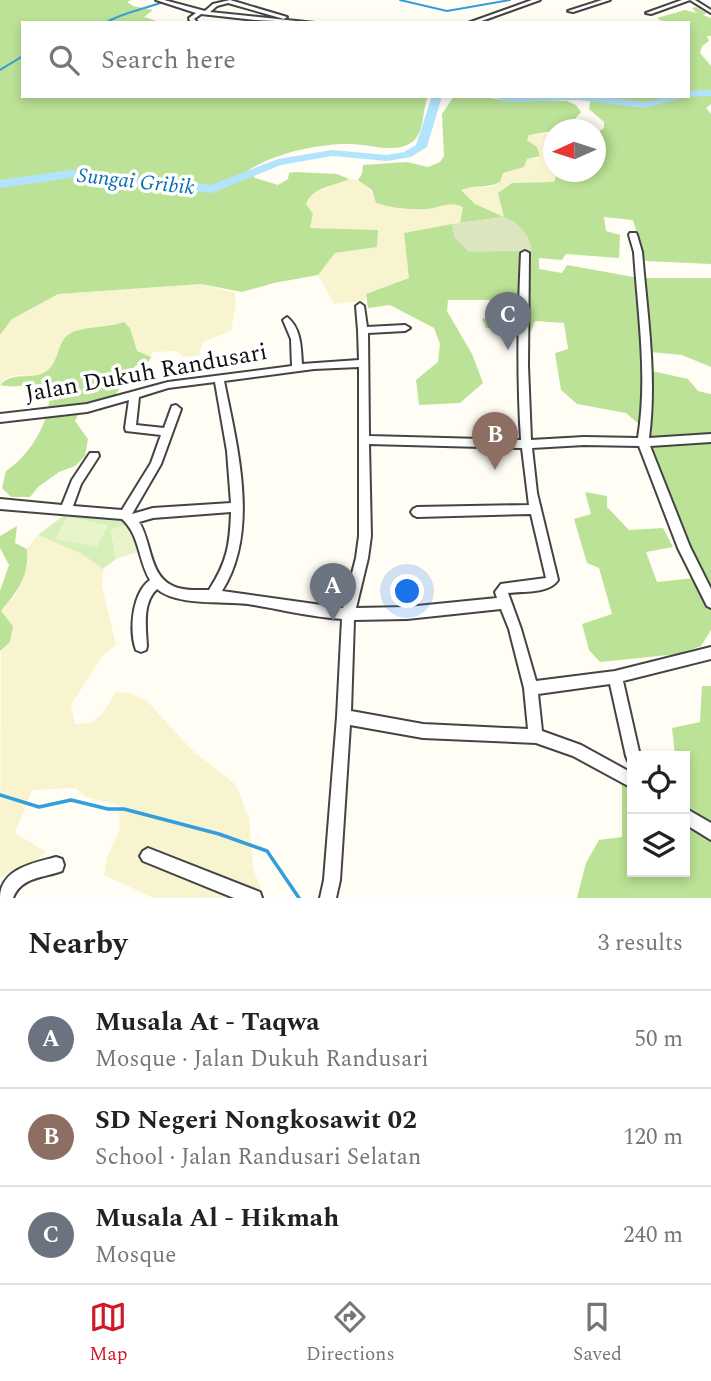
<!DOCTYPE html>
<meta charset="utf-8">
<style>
:root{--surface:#fff;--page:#f2f2f2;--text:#222;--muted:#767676;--line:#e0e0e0;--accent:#d21828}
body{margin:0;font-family:Spectral,serif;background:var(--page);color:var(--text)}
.controls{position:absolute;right:21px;bottom:21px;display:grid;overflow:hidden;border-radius:0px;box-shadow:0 4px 10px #0003}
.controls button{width:63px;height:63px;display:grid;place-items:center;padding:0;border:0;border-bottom:2px solid var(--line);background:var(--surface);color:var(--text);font:35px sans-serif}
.compass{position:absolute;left:543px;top:119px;width:63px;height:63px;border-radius:50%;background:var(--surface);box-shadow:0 4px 10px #0003;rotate:267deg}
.you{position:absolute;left:408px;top:592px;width:24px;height:24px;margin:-18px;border:5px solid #fff;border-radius:50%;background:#1a73e8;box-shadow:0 0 0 10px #1a73e833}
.badge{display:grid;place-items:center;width:46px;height:46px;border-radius:50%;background:var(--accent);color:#fff;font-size:23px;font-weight:700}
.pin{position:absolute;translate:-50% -58px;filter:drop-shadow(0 2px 4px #0008)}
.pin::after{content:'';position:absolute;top:37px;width:24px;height:21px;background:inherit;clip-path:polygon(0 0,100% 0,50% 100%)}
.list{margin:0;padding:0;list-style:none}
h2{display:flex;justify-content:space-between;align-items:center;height:91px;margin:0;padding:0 28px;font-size:30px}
h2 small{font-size:23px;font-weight:400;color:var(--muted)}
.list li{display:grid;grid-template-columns:46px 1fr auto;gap:21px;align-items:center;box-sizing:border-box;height:98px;padding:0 28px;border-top:2px solid var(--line)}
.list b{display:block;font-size:26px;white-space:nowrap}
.list p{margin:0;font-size:23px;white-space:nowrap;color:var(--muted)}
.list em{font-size:23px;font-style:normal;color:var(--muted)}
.icon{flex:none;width:38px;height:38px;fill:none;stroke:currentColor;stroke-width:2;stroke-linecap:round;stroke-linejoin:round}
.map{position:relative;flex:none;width:711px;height:898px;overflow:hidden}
.search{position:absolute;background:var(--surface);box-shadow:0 4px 10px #0003;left:21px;right:21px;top:21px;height:77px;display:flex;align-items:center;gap:18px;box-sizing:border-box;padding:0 24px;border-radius:0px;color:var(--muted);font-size:26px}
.sheet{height:385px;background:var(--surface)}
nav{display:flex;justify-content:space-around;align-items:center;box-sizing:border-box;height:98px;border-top:2px solid var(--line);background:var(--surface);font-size:19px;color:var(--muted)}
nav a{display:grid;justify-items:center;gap:4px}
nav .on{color:var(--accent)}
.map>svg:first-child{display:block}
.farmland{fill:#f9f4d0}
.green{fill:#d7efb8}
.forest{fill:#bbe296}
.cemetery{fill:#dbe6c1}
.pitch{fill:#e8f5cb}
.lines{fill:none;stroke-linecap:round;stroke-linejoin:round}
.stream-far1{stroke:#329edc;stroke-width:2}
.stream{stroke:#329edc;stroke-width:3.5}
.river{fill:#b3e4fd;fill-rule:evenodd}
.minor-casing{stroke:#444;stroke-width:4}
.minor{fill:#fff;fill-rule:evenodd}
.labels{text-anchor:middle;stroke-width:7;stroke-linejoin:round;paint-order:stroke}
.far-water-label{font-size:21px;font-style:italic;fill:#0a6fb2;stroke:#fff}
.street-label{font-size:24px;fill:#111;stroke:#fff}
</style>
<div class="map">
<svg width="711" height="898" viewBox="0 0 711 898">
<rect width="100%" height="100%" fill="#fffdf4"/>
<!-- farmland -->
<path class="farmland" d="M553 133 554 172H558L554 182H532L504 217 475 204 460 190 467 187H492L502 173 524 167 527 159 537 158V147L527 140 530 135Z
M349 179 358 180 368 187 377 200 409 208 428 209 449 203 463 206 460 223 404 233 409 278 366 294 365 301 334 304 318 275 324 265 335 253 377 247 378 230 310 228 306 204 308 198 316 192Z
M201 284 235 293 236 303 231 331 203 342 199 355 184 357 176 351 153 352 151 357 137 351 130 328 124 322 109 327 71 333 61 342 54 365 45 372 34 376 16 375 6 378 0 384V335L12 319 27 309 58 294Z
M38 535 82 554 103 569 102 586 116 645 102 656 71 705 75 724 91 723 103 713 116 692 130 693 147 701 191 749 236 785 249 818 253 868 264 898H154L104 875 107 858 120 829 119 805 86 797 75 788 32 790 15 833 46 852 27 867 0 877 1 611 16 594 29 562 27 549Z"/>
<!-- green -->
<path class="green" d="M67 513 122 518 131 523 111 530 116 559 103 569 82 554 38 535Z"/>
<!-- forest -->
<path class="forest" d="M0 0H131L127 2 133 6 153 10 144 17 157 21 23 23V96H428C422 110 425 133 412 142 394 155 368 143 348 144 318 144 275 153 249 170L255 178 278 185 288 179 289 173 295 172 337 174 349 179C335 186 312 187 306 204L313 214 310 228 378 230 377 247 335 253 318 275 274 283 242 292 201 284 58 294 12 319 0 335Z
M696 7 707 13 703 15 711 18V36H707L709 41 702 46 700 53 711 66V104L706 108 711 114V264L645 261 633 220 604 217 606 231 620 235 619 258 566 254 562 260 539 258V269L562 273 567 265 639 278H711V367L682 355 650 352 652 371 688 379 698 391 711 394V630L701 646 678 654 600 662 589 650 582 624 612 614 599 568 587 563 574 519 591 514 585 492 607 496V507L629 530 663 528 673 547 646 552 657 582 704 577 660 480 648 432 626 413 577 404 561 390 555 353 568 349 564 323 535 321 531 331 486 328 482 319 495 314V306L489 300H448L447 311 472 354 483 383 460 403 419 405 416 380 438 362 440 344 434 328 390 305 368 308 366 294 409 278 404 233 452 224 455 238 504 217 460 223 463 207C449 200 440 208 426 209 410 210 392 208 376 203L372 190 358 180 362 174 363 165 407 162 428 167 440 162 444 156 442 114 454 96H480L506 101H567L576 105 581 112 566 129 529 135 527 140 537 147 540 156 527 159 524 167 503 173 500 182C488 189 474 184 461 190L475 204 504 217 498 193 512 183 554 182 558 172H596V134L604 128V122L589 109 591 96H688V23H665L657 18 685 10 697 13 692 8Z
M124 322 130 328 137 351 151 357 148 362 135 366 115 395 84 403 75 421 88 439 85 456 75 466 59 472 38 487 30 497H11L2 488 6 471C30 456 57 413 47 384 31 383 16 389 0 385 14 370 29 381 45 372 61 363 55 341 71 333 84 326 108 328 124 322Z
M17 526 15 543 27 549C30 575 17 592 1 611L13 626 10 642 0 651V591L9 565 0 548V536Z
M702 686H711V898H577L586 863 599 840 622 837V785L632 787V872H685V756L645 754 675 755 672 728 700 722Z"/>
<!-- cemetery -->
<path class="cemetery" d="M504 217C520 223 529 234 532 251L469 252 455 238 452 224Z"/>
<!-- pitch -->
<path class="pitch" d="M67 517 108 525 97 547 55 539Z
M131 523 138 552 116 559 111 530Z"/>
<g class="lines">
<!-- stream-far1 -->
<path class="stream-far1" d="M400 0 447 11 510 0
M105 23C125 11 147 9 168 0
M0 70 23 56"/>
<!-- stream -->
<path class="stream" d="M0 795 39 807 71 800 108 809H124L219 834 267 851 299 898"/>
<!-- river -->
<path class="river" d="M711 90V96L687 97 645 108 578 100 507 102 491 96H600L645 102 672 96H688V91Z
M432 96H442L427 147 411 157 387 161 332 156 281 165 212 193 70 178 0 188V180L70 170 211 185 278 159 332 150 387 155 404 152 416 145Z"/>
<!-- minor casing -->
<g class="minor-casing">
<path id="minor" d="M156 0H164L205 11 213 4 230 0 287 17 284 19 228 3 217 6 210 12 315 23 255 20 201 14 194 19 196 21 194 23H188L190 21 189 18 196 13Z
M532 0H540L476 23H468Z
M602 0H610L573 12 568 11Z
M682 0H695L711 10V13L690 0 651 14 646 13Z
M630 233H636L637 235 642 252C647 313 657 376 649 438L711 434V442L650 446 690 547 711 589V608L707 606 678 548 639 446 584 445 532 448 537 493 558 580C549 594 523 591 508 593L521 629 536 681 615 671 711 647V659L623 681 640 756H632V763L628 761 626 756 610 684 538 694 542 731 581 745 632 773V788L573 756 536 743 423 738 350 725 340 880 336 898H320L324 880 337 717 342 619C310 617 279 609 248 604 222 601 177 606 157 589 142 603 146 627 147 646L146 650 141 652 136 650C129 631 132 593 150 580 138 560 140 535 122 519L0 509V499L62 505 72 480 90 453H98L99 456 81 484 73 506 122 510 151 463 161 435 126 431 125 428 129 400 87 412 0 422V414L87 404 168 382 292 366 291 339 283 320 287 317C301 328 301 347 302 364L359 360 358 330 356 306 360 303 364 306 367 327 405 325 410 328 405 331 368 333 369 436 521 440C517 378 518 315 521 253L525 251 529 253 528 366 531 440 584 437 638 438C648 377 638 314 634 252L629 235ZM359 367V536L356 558 343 608 222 591C260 531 237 446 224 381L314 369ZM215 382 227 451 231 503 153 508 132 514 161 464 181 409 176 405 172 406 164 428 136 425 139 397 168 388ZM369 444 522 448 529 505 417 507 413 509 411 512 413 515 417 517 531 514 546 578 501 584 495 592 497 598 407 607 356 608 368 558 371 536ZM231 512C230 545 227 562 209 590 197 590 181 591 171 585 149 574 151 540 139 522L153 518ZM501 609 509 629 524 688 528 729 423 724 351 711 354 620 407 619Z
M685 808 711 823V840L685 824Z
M148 848 260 892 262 898H234L143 861 140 856 143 851Z
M56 857 62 859 64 865 62 871C43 878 21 877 13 898H0C0 869 33 863 56 857Z"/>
</g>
<!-- minor -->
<use href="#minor" class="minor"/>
</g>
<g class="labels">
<!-- far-water labels -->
<g class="far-water-label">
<text transform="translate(136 181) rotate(6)" y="7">Sungai Gribik</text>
</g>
<!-- street labels -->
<g class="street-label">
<text transform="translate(146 372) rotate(-10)" y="8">Jalan Dukuh Randusari</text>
</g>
</g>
</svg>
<div class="controls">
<button><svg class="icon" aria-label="locate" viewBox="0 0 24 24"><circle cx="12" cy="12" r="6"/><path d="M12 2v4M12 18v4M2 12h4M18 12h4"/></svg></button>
<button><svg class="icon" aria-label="layers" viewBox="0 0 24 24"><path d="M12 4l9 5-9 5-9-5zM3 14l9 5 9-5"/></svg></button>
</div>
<svg class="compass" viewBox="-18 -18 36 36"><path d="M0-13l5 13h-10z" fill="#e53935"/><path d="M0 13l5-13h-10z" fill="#767676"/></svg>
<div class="you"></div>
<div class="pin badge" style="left:333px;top:621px;background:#6b7280">A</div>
<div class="pin badge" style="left:495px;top:470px;background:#8d6e63">B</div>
<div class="pin badge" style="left:508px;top:350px;background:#6b7280">C</div>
<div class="search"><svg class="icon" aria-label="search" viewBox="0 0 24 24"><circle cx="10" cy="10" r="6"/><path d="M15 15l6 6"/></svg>Search here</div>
</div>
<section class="sheet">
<h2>Nearby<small>3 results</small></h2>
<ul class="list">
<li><span class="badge" style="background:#6b7280">A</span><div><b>Musala At - Taqwa</b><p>Mosque · Jalan Dukuh Randusari</p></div><em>50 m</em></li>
<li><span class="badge" style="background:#8d6e63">B</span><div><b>SD Negeri Nongkosawit 02</b><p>School · Jalan Randusari Selatan</p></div><em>120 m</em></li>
<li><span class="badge" style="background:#6b7280">C</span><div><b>Musala Al - Hikmah</b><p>Mosque</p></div><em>240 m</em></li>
</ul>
</section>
<nav>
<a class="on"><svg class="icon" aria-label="map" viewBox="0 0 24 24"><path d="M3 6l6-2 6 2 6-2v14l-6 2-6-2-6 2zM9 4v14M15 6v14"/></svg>Map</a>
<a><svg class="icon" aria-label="directions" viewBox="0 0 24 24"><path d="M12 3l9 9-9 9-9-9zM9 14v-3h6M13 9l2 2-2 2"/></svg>Directions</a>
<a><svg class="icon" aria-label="saved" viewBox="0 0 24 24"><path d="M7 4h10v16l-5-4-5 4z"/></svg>Saved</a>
</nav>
